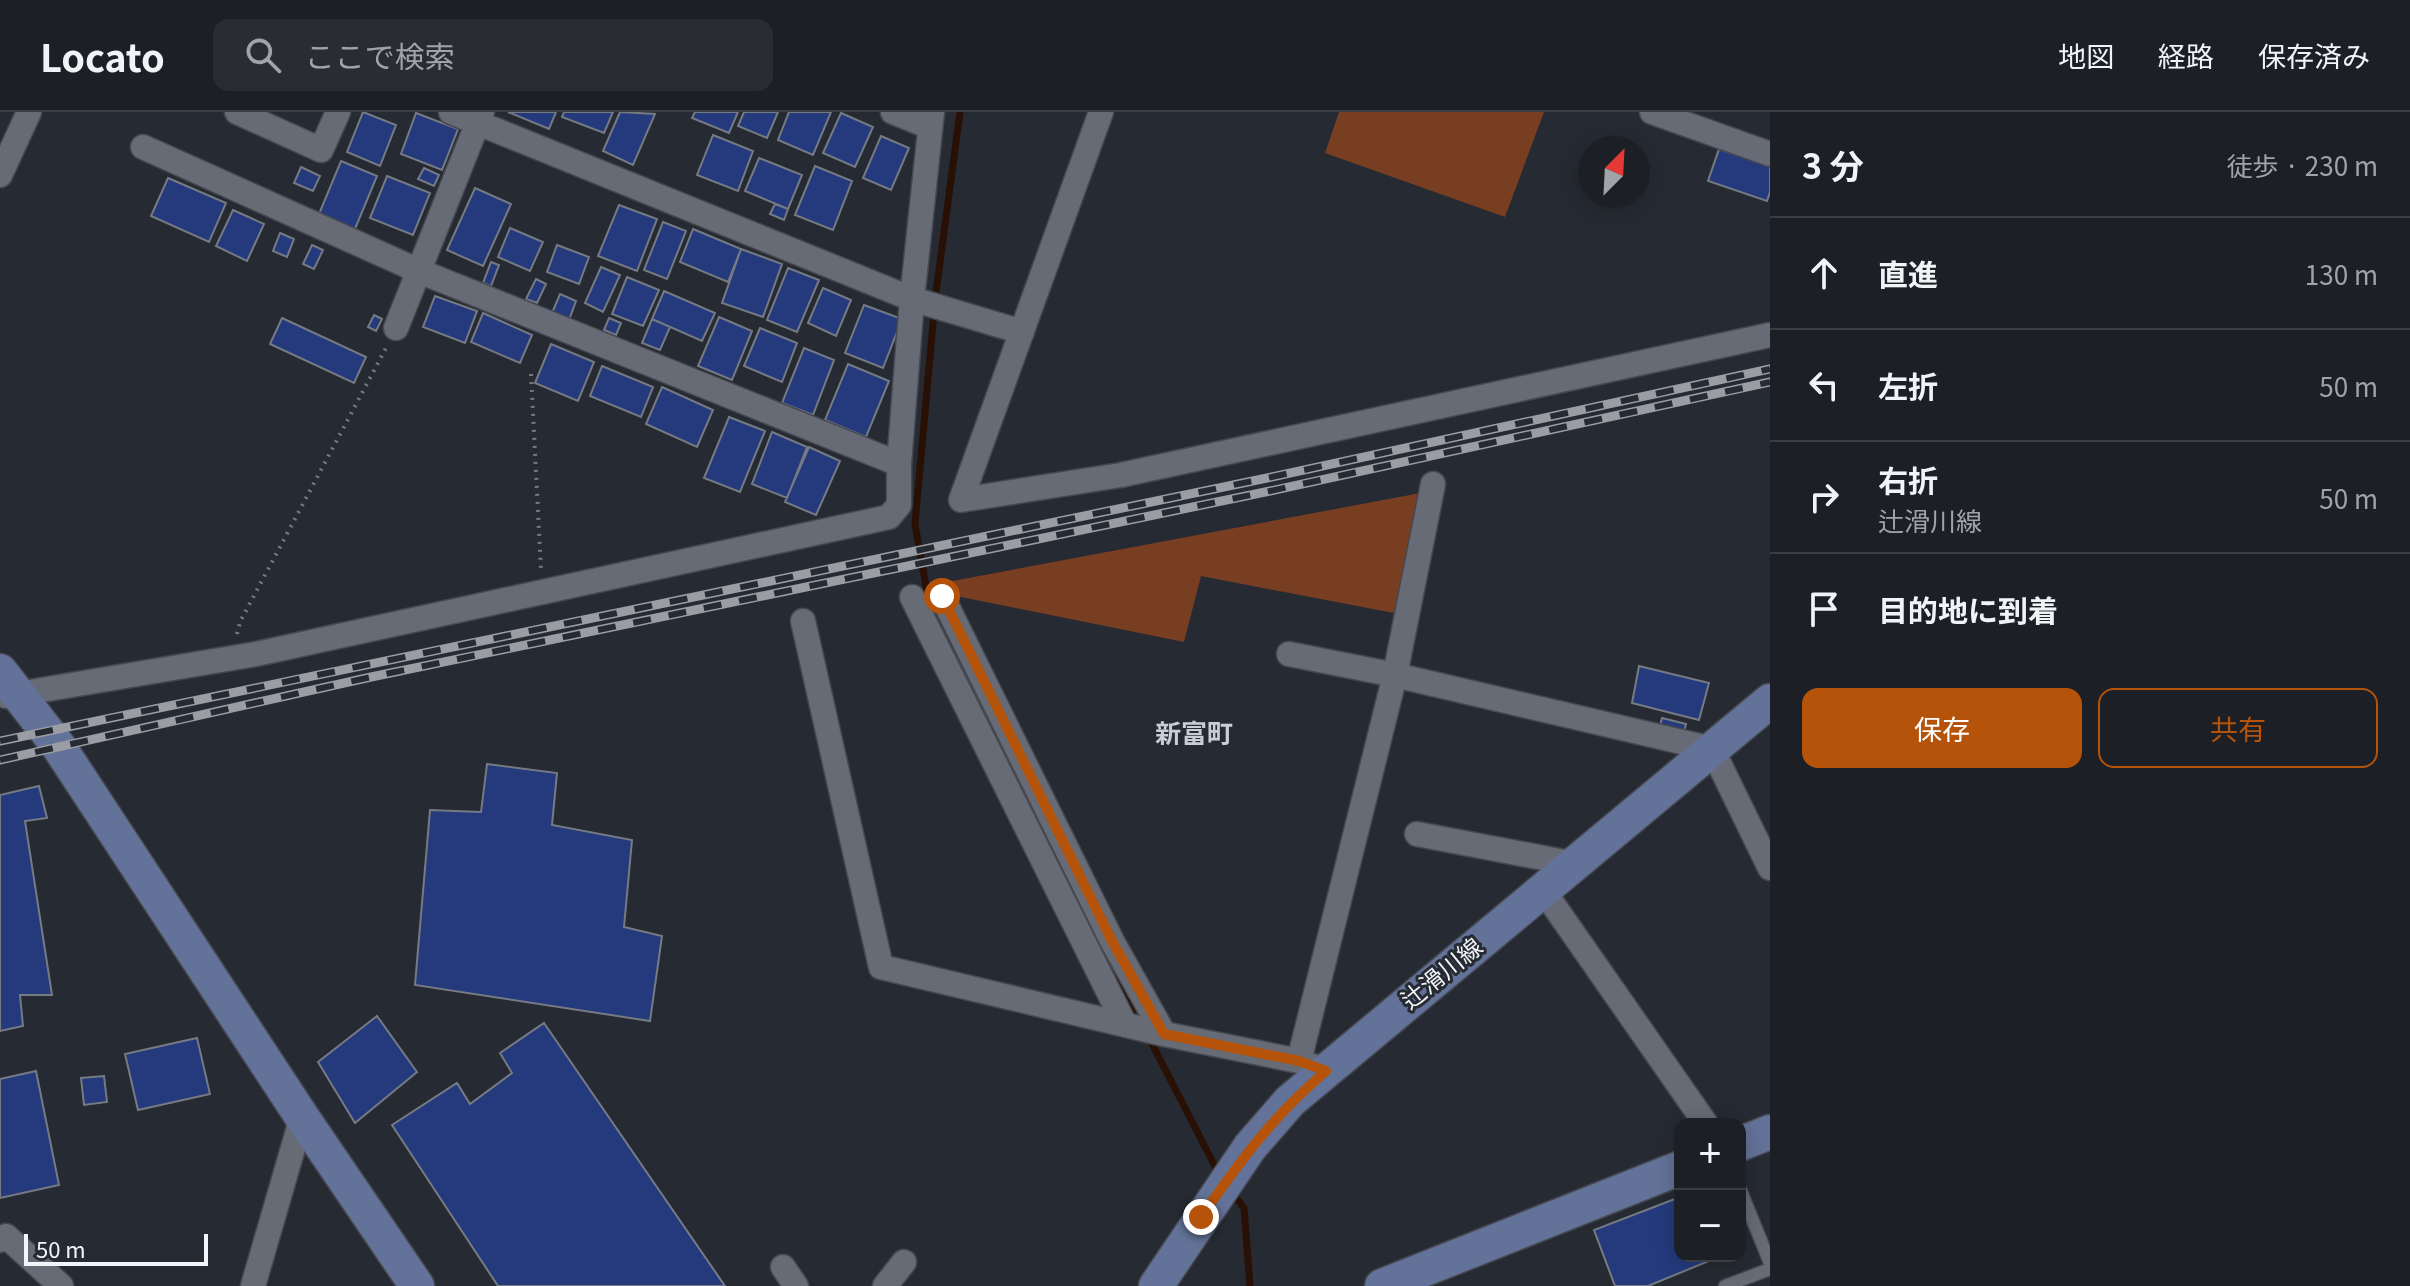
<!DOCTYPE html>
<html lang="ja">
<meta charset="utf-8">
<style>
:root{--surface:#1c2026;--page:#292d32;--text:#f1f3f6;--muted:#a0a3a7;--line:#3a3e43;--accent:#b45309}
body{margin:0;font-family:Georgia,"Noto Sans JP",serif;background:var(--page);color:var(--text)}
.controls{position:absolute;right:24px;bottom:24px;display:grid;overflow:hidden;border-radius:16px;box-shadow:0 4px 20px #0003}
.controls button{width:72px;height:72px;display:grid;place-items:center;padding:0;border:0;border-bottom:2px solid var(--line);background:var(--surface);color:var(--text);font:40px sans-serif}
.compass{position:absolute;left:1578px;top:24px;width:72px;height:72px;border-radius:50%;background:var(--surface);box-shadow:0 4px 20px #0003;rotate:24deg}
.scale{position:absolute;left:24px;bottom:20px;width:184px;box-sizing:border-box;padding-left:8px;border:4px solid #f2f5fa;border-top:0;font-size:22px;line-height:28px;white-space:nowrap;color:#f2f5fa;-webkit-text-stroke:6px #262a32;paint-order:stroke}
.stop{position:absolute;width:24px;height:24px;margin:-18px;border:6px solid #b45309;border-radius:50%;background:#fff}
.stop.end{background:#b45309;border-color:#fff;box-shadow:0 2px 8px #0008}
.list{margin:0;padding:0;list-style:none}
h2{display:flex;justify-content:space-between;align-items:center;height:104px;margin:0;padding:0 32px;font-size:34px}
h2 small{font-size:26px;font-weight:400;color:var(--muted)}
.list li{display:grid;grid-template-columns:52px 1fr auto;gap:24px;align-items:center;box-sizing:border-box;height:112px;padding:0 32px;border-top:2px solid var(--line)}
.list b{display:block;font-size:30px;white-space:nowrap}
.list p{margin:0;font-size:26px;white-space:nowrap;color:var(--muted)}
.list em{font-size:26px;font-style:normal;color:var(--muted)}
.actions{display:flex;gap:16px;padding:24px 32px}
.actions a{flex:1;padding:18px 0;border:2px solid var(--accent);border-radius:16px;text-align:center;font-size:28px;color:var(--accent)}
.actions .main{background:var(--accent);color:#fff}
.icon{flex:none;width:44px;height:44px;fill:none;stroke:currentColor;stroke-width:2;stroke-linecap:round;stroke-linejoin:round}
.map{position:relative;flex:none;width:1770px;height:1174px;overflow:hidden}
header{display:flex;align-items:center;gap:48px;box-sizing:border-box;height:112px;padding:0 40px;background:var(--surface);border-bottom:2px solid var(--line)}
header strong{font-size:38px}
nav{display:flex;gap:44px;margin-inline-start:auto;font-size:28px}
.search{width:560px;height:72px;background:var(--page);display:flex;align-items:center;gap:20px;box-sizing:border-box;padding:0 28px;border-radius:16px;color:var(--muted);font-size:30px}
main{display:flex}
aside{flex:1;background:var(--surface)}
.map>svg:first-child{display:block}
.green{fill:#783e22}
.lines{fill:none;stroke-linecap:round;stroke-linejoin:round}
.stream{stroke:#291005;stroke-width:7}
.building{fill:#243a7d;stroke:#757a83;stroke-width:2}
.lane-casing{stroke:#454850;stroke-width:15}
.street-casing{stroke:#454850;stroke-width:27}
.secondary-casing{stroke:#454850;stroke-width:37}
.path{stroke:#777a81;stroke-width:4;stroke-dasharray:2 6;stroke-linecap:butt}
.lane{stroke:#676b75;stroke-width:12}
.street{stroke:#676b75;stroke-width:24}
.secondary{stroke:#637298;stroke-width:34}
.rail-casing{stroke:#9a9da4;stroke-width:9}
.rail{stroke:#262a32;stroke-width:6;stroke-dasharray:18;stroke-linecap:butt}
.route{stroke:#b45309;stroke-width:10}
.labels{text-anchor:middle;stroke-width:6;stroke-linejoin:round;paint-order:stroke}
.street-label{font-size:24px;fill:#f2f5fa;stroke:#262a32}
.neighbourhood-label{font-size:26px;font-weight:bold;fill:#c8cdd8;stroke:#262a32}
</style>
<header>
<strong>Locato</strong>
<div class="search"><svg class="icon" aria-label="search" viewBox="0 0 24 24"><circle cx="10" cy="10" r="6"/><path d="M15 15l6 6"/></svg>ここで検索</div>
<nav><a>地図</a><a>経路</a><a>保存済み</a></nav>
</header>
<main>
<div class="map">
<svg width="1770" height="1174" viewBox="0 0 1770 1174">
<rect width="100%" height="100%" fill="#262a32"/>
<!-- green -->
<path class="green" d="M1339 0H1544L1505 105 1325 41Z
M1426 380 1399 502 1201 464 1184 530 951 483 947 470Z"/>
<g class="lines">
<!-- stream -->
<path class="stream" d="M935 188 960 0
M934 200 915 412 927 480 935 496
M1115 858 1141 911
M1149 926 1220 1064
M1232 1081 1244 1096 1250 1174"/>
</g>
<!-- building -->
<path class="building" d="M363 0 396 13 380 54 347 40Z
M508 0H556L549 17Z
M564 0H613L604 21 562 5Z
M620 0 655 2 633 53 603 39Z
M695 0H738L729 21 692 6Z
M744 0H778L767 26 738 14Z
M789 0H831L813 43 778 28Z
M416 1 458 17 442 58 401 42Z
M841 1 873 15 855 55 823 41Z
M713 23 753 39 738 79 697 63Z
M881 24 909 36 891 78 863 66Z
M1719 37 1770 54V80L1767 89 1708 69Z
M759 46 802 63 788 97 745 79Z
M341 49 377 64 355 117 319 102Z
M815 54 852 69 833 118 795 103Z
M301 55 320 64 313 79 294 71Z
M424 56 439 63 434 74 418 67Z
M387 64 430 81 413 123 370 106Z
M168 66 226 91 209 130 151 104Z
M475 76 511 92 483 154 447 138Z
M775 92 788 97 784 108 770 102Z
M619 93 657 107 637 159 598 144Z
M233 98 264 112 247 149 216 134Z
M663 110 686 119 667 167 644 158Z
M510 116 543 130 530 159 498 145Z
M693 117 741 137 728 170 680 150Z
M280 121 294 127 287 145 273 139Z
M312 133 323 138 314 157 303 152Z
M557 133 589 145 579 172 547 160Z
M741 137 782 152 763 205 722 191Z
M491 150 499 153 491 174 483 171Z
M601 155 620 163 603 200 585 191Z
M788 156 819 168 797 220 767 208Z
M627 165 659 178 643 214 612 202Z
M536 167 546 172 537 191 526 187Z
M823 176 851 188 836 224 808 211Z
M664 179 715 201 702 229 652 207Z
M560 182 576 189 569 208 552 201Z
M435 184 477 199 465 231 423 215Z
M864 193 902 207 883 256 845 241Z
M483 201 532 223 520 251 471 230Z
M374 203 382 207 376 219 368 215Z
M719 205 752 219 732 268 698 254Z
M282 206 366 245 354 271 270 232Z
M609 206 621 211 616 223 604 218Z
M652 207 670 215 660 238 642 231Z
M760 216 797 231 782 270 744 254Z
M551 232 594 250 578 289 535 271Z
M804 236 834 248 813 303 782 291Z
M848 252 889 269 866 325 825 308Z
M602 254 653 275 641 305 590 284Z
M662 275 713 298 697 335 646 312Z
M729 305 765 319 740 380 704 366Z
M772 320 807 335 787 386 752 372Z
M809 335 840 349 816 403 785 390Z
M1639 554 1709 571 1699 608 1632 591Z
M1662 606 1686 612 1683 623 1659 618Z
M487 652 557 661 552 713 632 728 624 815 662 824 650 909 415 873 430 698 481 700Z
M39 674 47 706 25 709 52 883H20L23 914 0 919V683Z
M377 904 417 960 355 1011 318 950Z
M544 911 725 1174H498L392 1013 457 971 470 992 512 961 500 941Z
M197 926 210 982 138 998 125 942Z
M36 959 59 1073 0 1086V967Z
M104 964 107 990 84 993 81 966Z
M1680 1085V1144H1721L1648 1174H1615L1594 1118Z"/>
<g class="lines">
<!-- lane casing -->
<g class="lane-casing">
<path id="lane" d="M1740 1077 1770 1151
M1725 1174 1770 1157"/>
</g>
<!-- street casing -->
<g class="street-casing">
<path id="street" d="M237 0 321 38 338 0
M451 0 912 187 1022 220
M893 0 930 15
M1101 0 961 388 1121 363 1770 223
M1652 0 1770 42
M143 35 419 159 899 352 912 187 932 0
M0 63 29 0
M396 216 482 0
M942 484 1112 829 1164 922 1299 949
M912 485 1125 913
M803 509 881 855 1164 922
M1289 542 1395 563 1433 372
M6 584 256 542 889 405 899 393V352
M1417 722 1575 752
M1543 778 1706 1012
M1326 959 1299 949 1395 563 1712 637 1770 756
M0 1128 6 1124 61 1174
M783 1155 796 1174
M253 1174 302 1005
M885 1174 904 1150"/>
</g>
<!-- secondary casing -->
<g class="secondary-casing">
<path id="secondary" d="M0 559 59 635 302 1005 417 1174
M1740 1032 1770 1020
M1156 1174 1250 1035 1290 989 1770 589
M1382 1174 1680 1056"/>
</g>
<!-- path -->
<path class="path" d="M531 262 541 458
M237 522 240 510 386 236"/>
<!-- lane -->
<use href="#lane" class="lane"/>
<!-- street -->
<use href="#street" class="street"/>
<!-- secondary -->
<use href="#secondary" class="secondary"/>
<!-- rail casing -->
<g class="rail-casing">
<path id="rail" d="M0 629 1267 366 1770 257
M0 648 371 565 1270 379 1770 270"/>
</g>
<!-- rail -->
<use href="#rail" class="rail"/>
</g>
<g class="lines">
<!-- route -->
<path class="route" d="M942 484 1112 829 1164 922 1299 949 1326 959C1272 1005 1241 1048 1201 1105"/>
</g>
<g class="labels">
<!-- street labels -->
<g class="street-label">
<text transform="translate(1442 862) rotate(-39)" y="8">辻滑川線</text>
</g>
<!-- neighbourhood labels -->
<g class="neighbourhood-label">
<text x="1194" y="631">新富町</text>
</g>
</g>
</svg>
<div class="controls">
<button>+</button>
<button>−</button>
</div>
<svg class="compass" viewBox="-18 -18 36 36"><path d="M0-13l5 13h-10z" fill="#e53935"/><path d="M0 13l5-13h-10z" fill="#a0a3a7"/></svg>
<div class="scale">50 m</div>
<div class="stop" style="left:942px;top:484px"></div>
<div class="stop end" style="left:1201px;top:1105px"></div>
</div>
<aside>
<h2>3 分<small>徒歩 · 230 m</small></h2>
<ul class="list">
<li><svg class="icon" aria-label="ahead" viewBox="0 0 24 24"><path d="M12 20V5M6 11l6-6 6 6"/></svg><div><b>直進</b></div><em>130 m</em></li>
<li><svg class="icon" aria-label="left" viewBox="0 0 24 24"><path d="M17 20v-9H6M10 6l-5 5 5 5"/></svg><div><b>左折</b></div><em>50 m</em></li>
<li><svg class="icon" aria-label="right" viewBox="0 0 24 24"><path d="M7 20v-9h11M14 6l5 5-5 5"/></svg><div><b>右折</b><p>辻滑川線</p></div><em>50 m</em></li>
<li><svg class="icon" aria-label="arrive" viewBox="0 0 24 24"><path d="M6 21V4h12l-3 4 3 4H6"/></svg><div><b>目的地に到着</b></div></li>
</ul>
<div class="actions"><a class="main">保存</a><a>共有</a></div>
</aside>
</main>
